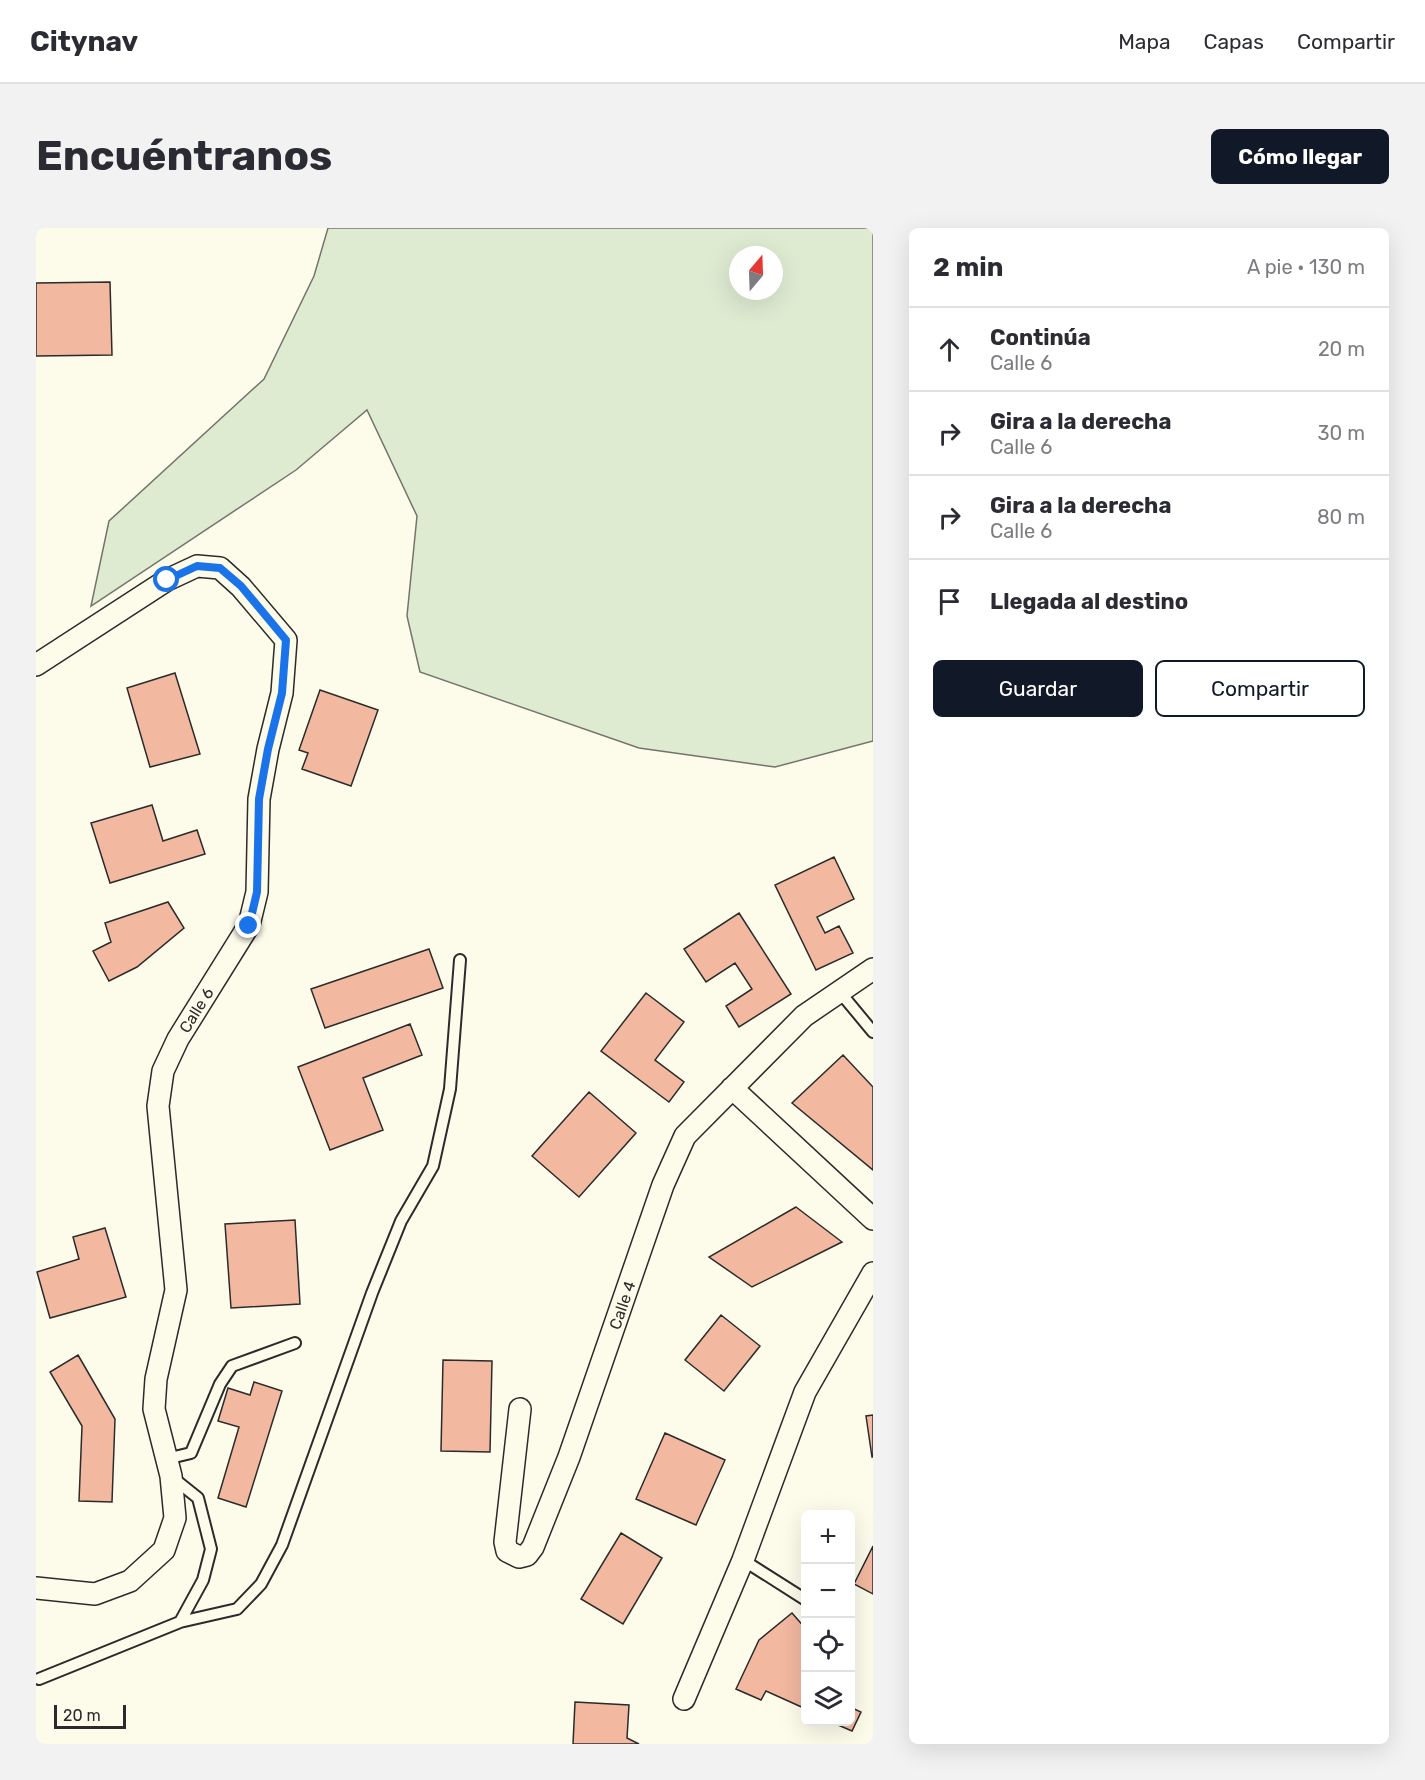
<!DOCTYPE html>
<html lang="es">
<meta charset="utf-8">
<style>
:root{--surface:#fff;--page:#f2f2f3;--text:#2b2b33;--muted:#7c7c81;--line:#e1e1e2;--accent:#111827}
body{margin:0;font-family:Rubik,sans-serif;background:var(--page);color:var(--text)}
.controls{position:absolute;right:18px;bottom:18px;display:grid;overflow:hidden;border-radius:9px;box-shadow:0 6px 24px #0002}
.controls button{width:54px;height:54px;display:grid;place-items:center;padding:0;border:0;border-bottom:2px solid var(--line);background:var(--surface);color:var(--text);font:30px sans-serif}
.compass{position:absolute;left:693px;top:18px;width:54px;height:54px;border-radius:50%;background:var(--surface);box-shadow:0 6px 24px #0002;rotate:19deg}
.scale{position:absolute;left:18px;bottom:15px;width:72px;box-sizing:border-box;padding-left:6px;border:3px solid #2b2b2b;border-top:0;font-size:16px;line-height:21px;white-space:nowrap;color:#2b2b2b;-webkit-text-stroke:4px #fdfbea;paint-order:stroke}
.stop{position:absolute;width:18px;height:18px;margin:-14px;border:4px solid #1a73e8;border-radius:50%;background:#fff}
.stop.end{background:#1a73e8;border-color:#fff;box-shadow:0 2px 6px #0008}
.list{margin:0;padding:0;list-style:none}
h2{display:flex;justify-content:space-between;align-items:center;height:78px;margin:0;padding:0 24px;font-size:26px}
h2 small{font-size:20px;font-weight:400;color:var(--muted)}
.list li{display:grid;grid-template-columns:39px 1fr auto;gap:18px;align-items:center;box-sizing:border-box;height:84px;padding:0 24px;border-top:2px solid var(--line)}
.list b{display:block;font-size:22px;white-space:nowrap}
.list p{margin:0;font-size:20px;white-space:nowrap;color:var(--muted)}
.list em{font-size:20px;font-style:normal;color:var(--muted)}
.actions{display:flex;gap:12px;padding:18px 24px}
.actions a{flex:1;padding:14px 0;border:2px solid var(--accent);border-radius:9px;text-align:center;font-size:21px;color:var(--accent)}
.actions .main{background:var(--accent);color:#fff}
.icon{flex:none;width:33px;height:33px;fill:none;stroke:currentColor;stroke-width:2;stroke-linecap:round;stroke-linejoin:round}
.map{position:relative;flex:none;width:837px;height:1516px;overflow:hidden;border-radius:9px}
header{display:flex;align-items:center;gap:36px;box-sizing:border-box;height:84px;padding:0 30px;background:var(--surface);border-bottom:2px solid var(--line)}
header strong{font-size:28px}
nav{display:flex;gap:33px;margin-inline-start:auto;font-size:21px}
.intro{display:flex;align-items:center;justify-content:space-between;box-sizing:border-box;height:144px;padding:0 36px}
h1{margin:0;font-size:42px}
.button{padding:15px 27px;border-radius:9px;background:var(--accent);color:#fff;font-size:21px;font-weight:700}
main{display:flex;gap:36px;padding:0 36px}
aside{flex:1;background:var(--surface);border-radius:9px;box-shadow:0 6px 24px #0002}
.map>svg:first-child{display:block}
.green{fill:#deebd1;stroke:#74746e;stroke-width:1.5;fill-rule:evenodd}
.building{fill:#f2b8a0;stroke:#2b2b2b;stroke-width:1.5}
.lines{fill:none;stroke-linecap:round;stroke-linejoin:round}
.lane-casing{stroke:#2b2b2b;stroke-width:14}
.street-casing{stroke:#2b2b2b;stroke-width:24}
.lane{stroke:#fdfbea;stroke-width:10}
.street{stroke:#fdfbea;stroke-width:21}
.route{stroke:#1a73e8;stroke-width:8}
.labels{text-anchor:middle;stroke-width:4.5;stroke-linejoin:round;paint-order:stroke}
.street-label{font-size:16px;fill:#2b2b2b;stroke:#fdfbea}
</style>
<header>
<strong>Citynav</strong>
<nav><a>Mapa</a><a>Capas</a><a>Compartir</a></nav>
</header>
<div class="intro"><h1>Encuéntranos</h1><a class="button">Cómo llegar</a></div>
<main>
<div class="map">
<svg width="837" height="1516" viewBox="0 0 837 1516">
<rect width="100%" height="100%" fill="#fdfbea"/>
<!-- green -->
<path class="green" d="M292 0H837V513L739 539 603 520 384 444 371 388 381 288 331 182 260 242 55 378 73 293 228 151 278 48ZM702 27H738V63H702Z"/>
<!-- building -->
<path class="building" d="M74 54 76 127 0 128V55Z
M139 445 164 526 114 539 91 460Z
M284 462 342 482 315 558 266 541 272 525 263 522Z
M116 577 127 613 161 602 169 626 74 655 55 595Z
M798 629 818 671 781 689 789 705 803 698 817 725 780 742 739 657Z
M132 674 148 700 101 739 73 753 57 723 75 714 69 695Z
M703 685 755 766 703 799 690 778 716 761 699 735 670 754 648 721Z
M393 721 407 760 289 800 275 761Z
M610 765 648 794 619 832 648 854 633 874 565 823Z
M374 796 386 827 327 850 347 902 294 922 262 839Z
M807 827 837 859V942L756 875Z
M553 864 600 905 543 969 496 928Z
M760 979 806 1014 716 1059 673 1029Z
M259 992 264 1076 195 1080 189 996Z
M69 1000 90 1069 14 1090 1 1044 43 1031 37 1009Z
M685 1087 724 1118 688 1163 649 1132Z
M42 1127 79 1191 76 1274 43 1273 46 1198 14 1144Z
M407 1132 456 1133 454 1224 405 1223Z
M218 1154 246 1163 210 1279 182 1270 203 1199 182 1193 192 1160 214 1167Z
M837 1187V1229H836L830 1188Z
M629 1205 689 1232 660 1297 600 1271Z
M585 1305 626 1330 587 1396 545 1371Z
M837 1318V1366L818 1356Z
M756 1385 770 1401V1481L730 1463 725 1472 700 1461 723 1412Z
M539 1474 593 1477 591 1510 603 1516H537Z
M814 1479 825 1484 816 1503 795 1494H814Z"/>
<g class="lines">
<!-- lane casing -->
<g class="lane-casing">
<path id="lane" d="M803 763 837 804
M130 1231 155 1225 184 1156 196 1138 259 1115
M707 1332 770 1372
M144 1394 201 1381 225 1356 246 1317 336 1065 365 993 397 938 414 861 424 732
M3 1451 144 1394 167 1352 175 1321 162 1270 137 1250"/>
</g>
<!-- street casing -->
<g class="street-casing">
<path id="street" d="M0 437 131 352 161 338 184 340 205 359 250 412 246 465 232 521 223 571 221 664 213 697 142 811 127 843 122 878 140 1062 120 1151 118 1181 135 1248 139 1290 128 1322 94 1353 59 1366 0 1360
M696 860 837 991
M484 1181 469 1314 471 1323 483 1329 491 1327 497 1319 533 1229 627 957 649 908 768 788 837 741
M648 1471 707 1332 769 1164 837 1045"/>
</g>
<!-- lane -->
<use href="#lane" class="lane"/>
<!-- street -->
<use href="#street" class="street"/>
</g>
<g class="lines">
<!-- route -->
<path class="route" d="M131 352 161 338 184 340 205 358 250 412 246 465 232 521 223 571 221 664 213 698"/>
</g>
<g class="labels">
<!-- street labels -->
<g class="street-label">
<text transform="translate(160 782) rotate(-58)" y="6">Calle 6</text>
<text transform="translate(586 1077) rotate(-71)" y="6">Calle 4</text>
</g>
</g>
</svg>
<div class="controls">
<button>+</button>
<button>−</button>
<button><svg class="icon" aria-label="locate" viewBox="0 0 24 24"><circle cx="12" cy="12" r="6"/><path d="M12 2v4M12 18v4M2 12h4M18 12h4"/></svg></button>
<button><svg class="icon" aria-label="layers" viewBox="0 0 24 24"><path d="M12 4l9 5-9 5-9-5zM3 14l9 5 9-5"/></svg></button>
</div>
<svg class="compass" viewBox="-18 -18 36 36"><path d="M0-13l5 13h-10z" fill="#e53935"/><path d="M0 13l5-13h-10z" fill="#7c7c81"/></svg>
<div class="scale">20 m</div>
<div class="stop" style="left:131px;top:352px"></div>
<div class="stop end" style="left:213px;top:698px"></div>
</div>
<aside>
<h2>2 min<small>A pie · 130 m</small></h2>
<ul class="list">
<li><svg class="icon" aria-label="ahead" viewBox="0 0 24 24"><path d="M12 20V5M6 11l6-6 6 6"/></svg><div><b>Continúa</b><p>Calle 6</p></div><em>20 m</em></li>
<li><svg class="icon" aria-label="right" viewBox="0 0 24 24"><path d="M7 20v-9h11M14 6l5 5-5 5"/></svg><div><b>Gira a la derecha</b><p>Calle 6</p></div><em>30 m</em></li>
<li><svg class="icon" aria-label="right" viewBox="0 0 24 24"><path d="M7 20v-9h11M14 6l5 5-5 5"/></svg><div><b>Gira a la derecha</b><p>Calle 6</p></div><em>80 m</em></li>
<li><svg class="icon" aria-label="arrive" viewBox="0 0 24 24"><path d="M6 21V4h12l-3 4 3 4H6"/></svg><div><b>Llegada al destino</b></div></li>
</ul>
<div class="actions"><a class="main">Guardar</a><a>Compartir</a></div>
</aside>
</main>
